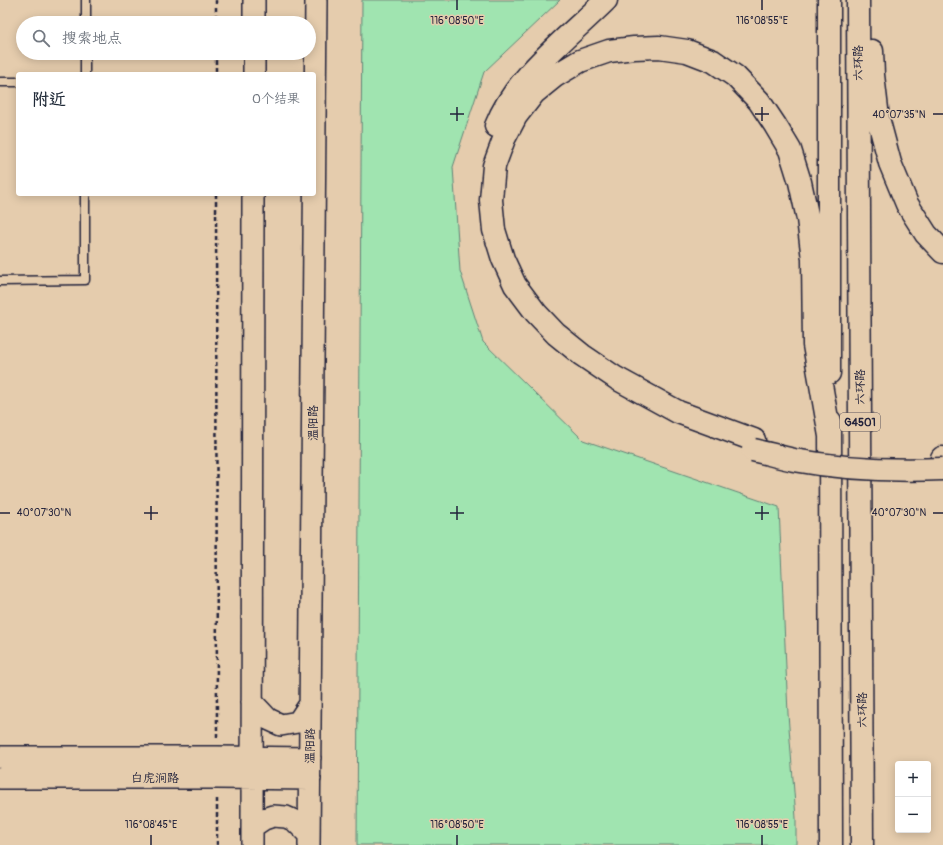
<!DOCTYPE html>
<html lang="zh">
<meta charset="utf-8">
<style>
:root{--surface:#fff;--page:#f6f6f7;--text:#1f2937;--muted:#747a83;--line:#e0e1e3}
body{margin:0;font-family:Pangolin,"LXGW WenKai TC",sans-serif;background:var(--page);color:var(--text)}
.controls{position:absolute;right:12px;bottom:12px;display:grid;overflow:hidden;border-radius:4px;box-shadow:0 2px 10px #0003}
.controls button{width:36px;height:36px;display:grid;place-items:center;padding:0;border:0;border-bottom:1px solid var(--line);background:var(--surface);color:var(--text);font:20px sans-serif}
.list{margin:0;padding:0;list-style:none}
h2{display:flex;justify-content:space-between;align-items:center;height:52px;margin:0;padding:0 16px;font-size:17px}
h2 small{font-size:13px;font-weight:400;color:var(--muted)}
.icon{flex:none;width:22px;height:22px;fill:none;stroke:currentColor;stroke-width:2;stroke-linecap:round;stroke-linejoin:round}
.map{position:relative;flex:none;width:943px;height:845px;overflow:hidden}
.search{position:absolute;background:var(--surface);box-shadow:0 2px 10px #0003;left:16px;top:16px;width:300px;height:44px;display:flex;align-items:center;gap:10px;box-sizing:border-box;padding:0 14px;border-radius:22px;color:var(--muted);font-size:15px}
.panel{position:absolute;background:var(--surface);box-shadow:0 2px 10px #0003;left:16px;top:72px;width:300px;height:124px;border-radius:4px}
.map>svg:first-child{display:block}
.green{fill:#a0e4b0;stroke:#618376}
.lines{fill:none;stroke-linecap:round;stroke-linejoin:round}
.lane-casing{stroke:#22223b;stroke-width:11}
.secondary-casing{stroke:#22223b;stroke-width:24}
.highway-casing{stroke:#22223b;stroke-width:25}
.path{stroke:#22223b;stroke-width:2.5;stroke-dasharray:4 3;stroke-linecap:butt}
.lane{stroke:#e5ccad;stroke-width:8}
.secondary{stroke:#e5ccad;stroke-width:21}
.highway{stroke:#e5ccad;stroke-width:22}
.highway-bridge-casing{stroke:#22223b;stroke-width:25;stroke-linecap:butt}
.highway-bridge{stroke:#e5ccad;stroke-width:22}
.ticks{fill:none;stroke:#22223b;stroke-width:1.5}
.labels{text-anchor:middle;stroke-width:3;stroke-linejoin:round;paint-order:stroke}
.shield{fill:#e5ccad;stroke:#5c555d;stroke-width:1}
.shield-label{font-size:11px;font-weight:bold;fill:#22223b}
.street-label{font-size:12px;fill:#22223b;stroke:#e5ccad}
.ticks-label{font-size:10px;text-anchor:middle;fill:#22223b;stroke:#e5ccad;stroke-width:3;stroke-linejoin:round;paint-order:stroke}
</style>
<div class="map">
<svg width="943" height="845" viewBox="0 0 943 845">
<rect width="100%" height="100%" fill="#e5ccad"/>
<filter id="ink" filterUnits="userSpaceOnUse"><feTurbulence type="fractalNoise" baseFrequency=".025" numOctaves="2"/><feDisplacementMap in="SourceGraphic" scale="8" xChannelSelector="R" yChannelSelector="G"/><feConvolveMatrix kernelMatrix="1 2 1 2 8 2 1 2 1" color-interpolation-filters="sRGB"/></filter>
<g filter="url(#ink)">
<!-- green -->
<path class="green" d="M362 0H560L484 72 453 167 460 271 483 342 583 440 779 507 788 714 796 818V845H357Z"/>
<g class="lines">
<!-- lane casing -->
<g class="lane-casing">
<path id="lane" d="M86 23V0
M85 74V53
M0 82H18
M0 281 85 280V194"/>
</g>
<!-- secondary casing -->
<g class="secondary-casing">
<path id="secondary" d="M254 23V0
M254 74V53
M252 702 268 719 281 725 298 722 310 704
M0 757H217L310 758
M0 778H217L310 779
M252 827 264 819 273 816 286 817 295 821 309 835
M252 845 253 194
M309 845 316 0"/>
</g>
<!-- highway casing -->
<g class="highway-casing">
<path id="highway" d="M829 0V373
M858 0 862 845
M872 51 873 75 878 118 890 163 907 204 926 234 943 252
M496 126C516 75 568 38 606 0
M830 421 831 845
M754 440 678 412 616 378 582 355 556 334 536 313 515 285 503 259 494 230 491 200 494 166 504 139 516 116 534 93 555 76 580 61 609 51 634 48 659 47 687 51 713 61 735 76 759 101 775 125 790 150 800 182 808 219 813 259 814 345 830 436
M942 458H943"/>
</g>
<!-- path -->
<path class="path" d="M216 0V23
M216 53V74
M216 194 217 739
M217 845V796"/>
<!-- lane -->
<use href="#lane" class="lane"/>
<!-- secondary -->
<use href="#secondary" class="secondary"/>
<!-- highway -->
<use href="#highway" class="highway"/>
<!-- highway-bridge casing -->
<g class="highway-bridge-casing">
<path id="highway-bridge" d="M753 450C766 453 780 457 794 460 843 469 893 471 943 469"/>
</g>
<!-- highway-bridge -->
<use href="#highway-bridge" class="highway-bridge"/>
</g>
</g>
<!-- ticks -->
<path class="ticks" d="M457 0V10M762 0V10M457 107V121M762 107V121M450 114H464M755 114H769M933 114H943M151 506V520M457 506V520M762 506V520M0 513H10M144 513H158M450 513H464M755 513H769M933 513H943M151 835V845M457 835V845M762 835V845"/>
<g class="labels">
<!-- shield labels -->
<rect class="shield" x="840" y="413" width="40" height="18" rx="3"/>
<g class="shield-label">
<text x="860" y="426">G4501</text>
</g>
<!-- street labels -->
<g class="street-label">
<text transform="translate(858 63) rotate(-90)" y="4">六环路</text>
<text transform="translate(860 387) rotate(-90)" y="4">六环路</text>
<text transform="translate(313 423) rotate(-90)" y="4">温阳路</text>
<text transform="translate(862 710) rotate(-90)" y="4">六环路</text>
<text transform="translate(310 746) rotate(-89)" y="4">温阳路</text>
<text x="155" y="782">白虎涧路</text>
</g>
</g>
<g class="ticks-label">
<text x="457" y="24">116°08'50"E</text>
<text x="762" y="24">116°08'55"E</text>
<text x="899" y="118">40°07'35"N</text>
<text x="44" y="516">40°07'30"N</text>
<text x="899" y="516">40°07'30"N</text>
<text x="151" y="828">116°08'45"E</text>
<text x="457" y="828">116°08'50"E</text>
<text x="762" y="828">116°08'55"E</text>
</g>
</svg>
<div class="controls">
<button>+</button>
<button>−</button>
</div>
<div class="search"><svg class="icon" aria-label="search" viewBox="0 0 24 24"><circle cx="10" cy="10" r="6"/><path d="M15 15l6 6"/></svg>搜索地点</div>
<section class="panel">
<h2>附近<small>0个结果</small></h2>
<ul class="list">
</ul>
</section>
</div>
